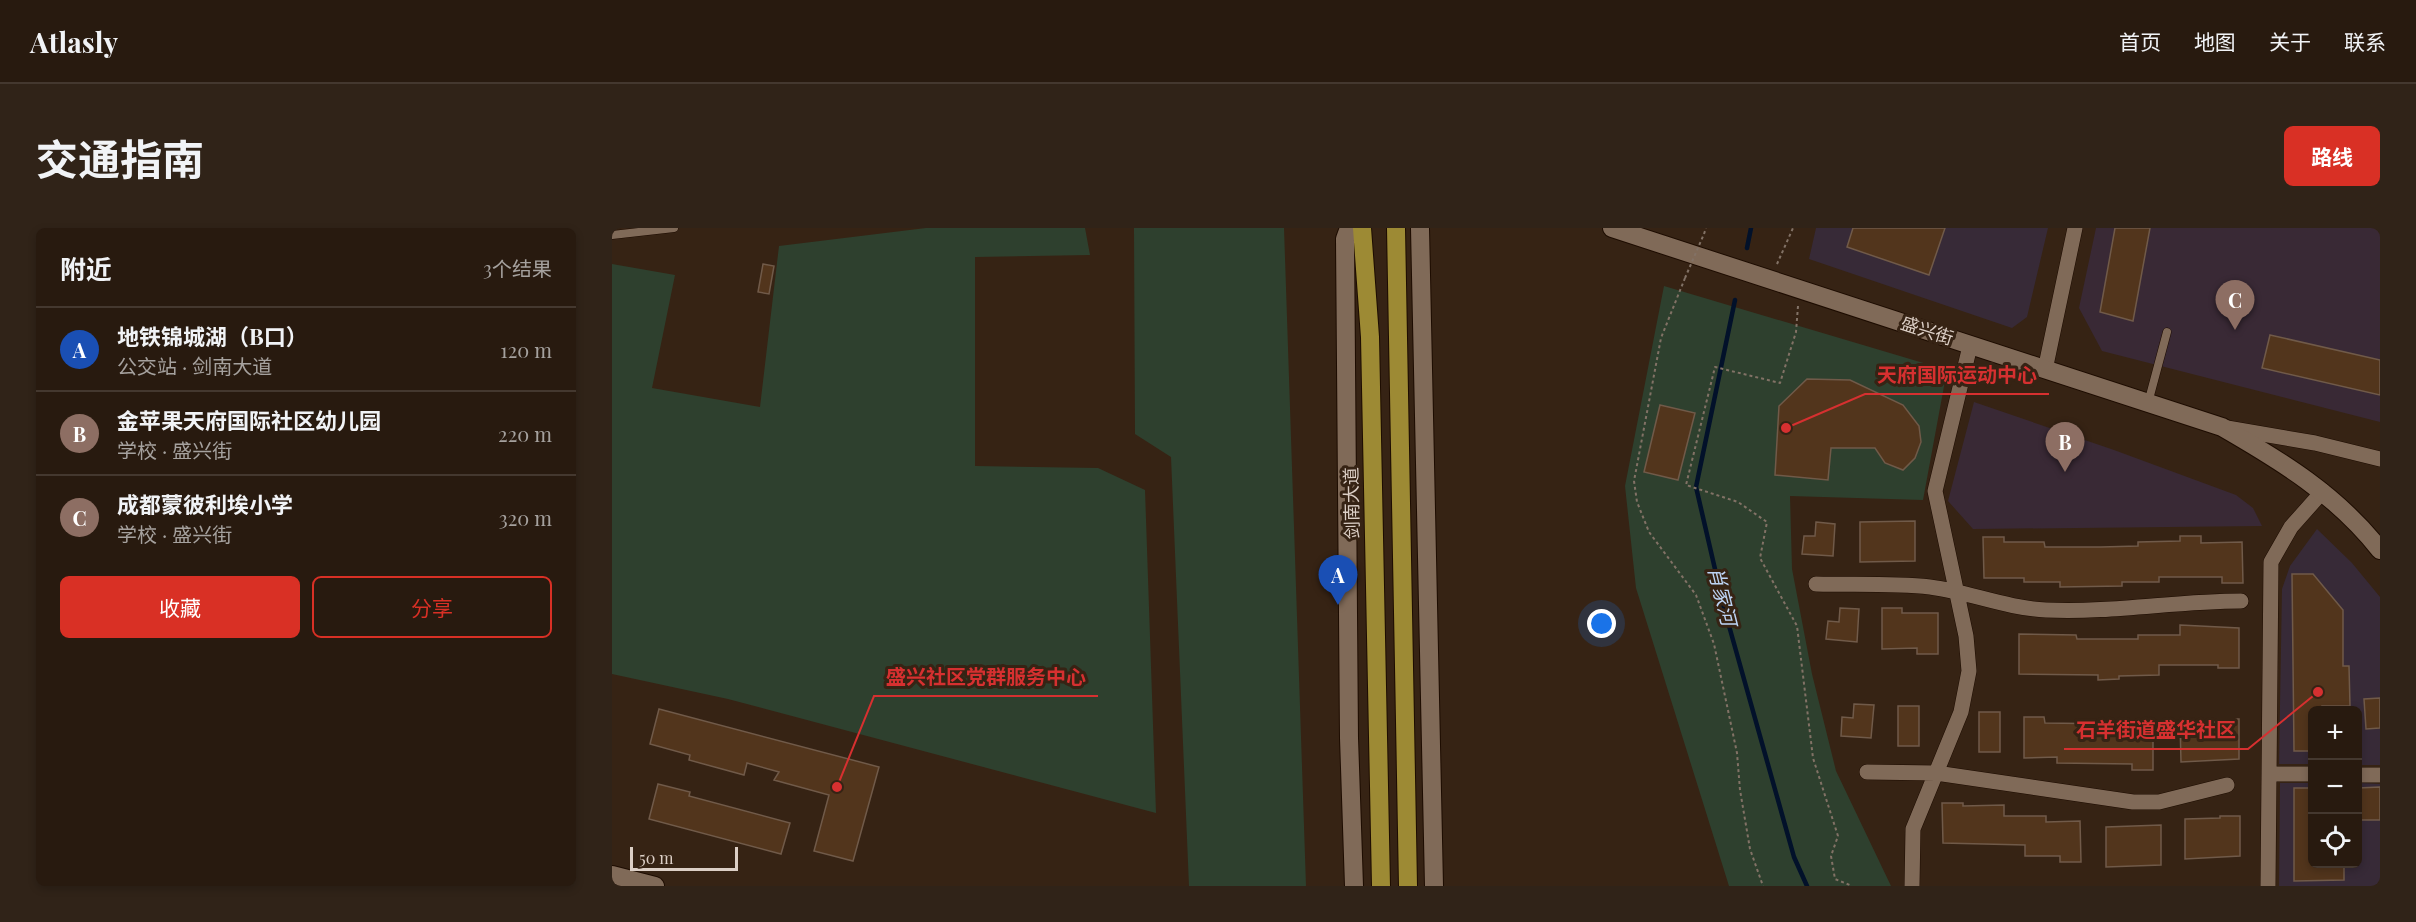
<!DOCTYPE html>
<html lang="zh">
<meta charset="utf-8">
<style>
:root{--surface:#281a0f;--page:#302318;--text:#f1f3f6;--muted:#a5a19e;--line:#44382f;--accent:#d93025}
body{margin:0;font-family:"Playfair Display","Noto Sans SC",serif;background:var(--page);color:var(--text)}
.controls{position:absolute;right:18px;bottom:18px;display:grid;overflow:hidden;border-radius:9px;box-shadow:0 3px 9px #0003}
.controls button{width:54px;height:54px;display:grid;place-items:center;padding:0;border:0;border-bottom:2px solid var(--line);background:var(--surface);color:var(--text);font:30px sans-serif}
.scale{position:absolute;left:18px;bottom:15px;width:108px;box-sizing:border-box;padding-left:6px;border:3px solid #dccfc6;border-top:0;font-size:16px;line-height:21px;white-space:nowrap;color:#dccfc6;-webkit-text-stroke:4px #362314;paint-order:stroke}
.you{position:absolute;left:990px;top:396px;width:21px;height:21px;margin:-15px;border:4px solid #fff;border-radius:50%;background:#1a73e8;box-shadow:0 0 0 9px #1a73e833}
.badge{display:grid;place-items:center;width:39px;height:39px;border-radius:50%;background:var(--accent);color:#fff;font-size:20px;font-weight:700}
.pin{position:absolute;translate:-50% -50px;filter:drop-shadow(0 2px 3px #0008)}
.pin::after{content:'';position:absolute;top:32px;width:21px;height:18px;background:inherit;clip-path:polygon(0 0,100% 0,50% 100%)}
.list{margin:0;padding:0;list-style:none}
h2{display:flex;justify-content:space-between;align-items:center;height:78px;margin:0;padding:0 24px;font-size:26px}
h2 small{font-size:20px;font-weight:400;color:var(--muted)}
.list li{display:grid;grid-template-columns:39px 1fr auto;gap:18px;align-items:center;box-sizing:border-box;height:84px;padding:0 24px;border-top:2px solid var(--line)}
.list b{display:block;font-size:22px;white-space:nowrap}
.list p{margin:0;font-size:20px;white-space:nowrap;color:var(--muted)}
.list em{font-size:20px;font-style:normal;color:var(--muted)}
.actions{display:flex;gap:12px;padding:18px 24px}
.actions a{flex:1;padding:14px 0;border:2px solid var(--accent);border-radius:9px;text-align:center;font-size:21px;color:var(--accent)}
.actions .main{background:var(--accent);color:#fff}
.icon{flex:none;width:33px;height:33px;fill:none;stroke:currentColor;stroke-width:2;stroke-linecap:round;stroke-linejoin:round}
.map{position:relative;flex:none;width:1768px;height:658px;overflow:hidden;border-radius:9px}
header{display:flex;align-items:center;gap:36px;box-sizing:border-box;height:84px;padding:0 30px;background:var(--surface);border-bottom:2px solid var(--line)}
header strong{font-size:28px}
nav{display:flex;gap:33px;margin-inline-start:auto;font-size:21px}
.intro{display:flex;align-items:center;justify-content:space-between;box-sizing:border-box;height:144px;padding:0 36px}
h1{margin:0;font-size:42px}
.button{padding:15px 27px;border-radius:9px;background:var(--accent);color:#fff;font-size:21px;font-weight:700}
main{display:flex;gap:36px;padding:0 36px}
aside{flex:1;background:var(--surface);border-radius:9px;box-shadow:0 3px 9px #0003}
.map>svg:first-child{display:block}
.commercial{fill:#372a37}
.education{fill:#392935}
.green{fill:#2e402e}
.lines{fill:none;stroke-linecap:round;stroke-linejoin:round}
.stream{stroke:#02112a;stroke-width:4.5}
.building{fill:#52351c;stroke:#705a49;stroke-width:1.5}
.lane-casing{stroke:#1d0c01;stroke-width:9}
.street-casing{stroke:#1d0c01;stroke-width:16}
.secondary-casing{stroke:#1d0c01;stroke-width:20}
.highway-casing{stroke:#1d0c01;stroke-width:20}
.path{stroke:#827266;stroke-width:2;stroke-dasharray:3 3;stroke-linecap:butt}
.lane{stroke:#806a58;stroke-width:8}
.street{stroke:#806a58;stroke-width:15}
.secondary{stroke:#806a58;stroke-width:18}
.highway{stroke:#9d8a34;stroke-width:18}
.path-bridge{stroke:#827266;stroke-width:2;stroke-dasharray:3 3;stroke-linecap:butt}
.labels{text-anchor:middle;stroke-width:6;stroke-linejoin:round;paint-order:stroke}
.street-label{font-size:18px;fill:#dccfc6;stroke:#362314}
.water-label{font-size:20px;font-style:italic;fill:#bdd4f5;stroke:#362314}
.leader{fill:none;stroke:#d63030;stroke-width:2}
.callout-dot{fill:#d63030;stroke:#362314;stroke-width:2}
.callout-label{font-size:20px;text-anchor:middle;font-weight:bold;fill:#d63030;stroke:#362314;stroke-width:6;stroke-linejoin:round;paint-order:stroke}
</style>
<header>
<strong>Atlasly</strong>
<nav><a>首页</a><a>地图</a><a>关于</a><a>联系</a></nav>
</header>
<div class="intro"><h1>交通指南</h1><a class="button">路线</a></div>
<main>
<aside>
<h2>附近<small>3个结果</small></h2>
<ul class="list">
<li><span class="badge" style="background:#1a4fb4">A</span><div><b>地铁锦城湖（B口）</b><p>公交站 · 剑南大道</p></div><em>120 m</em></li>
<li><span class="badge" style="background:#8d6e63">B</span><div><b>金苹果天府国际社区幼儿园</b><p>学校 · 盛兴街</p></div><em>220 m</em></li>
<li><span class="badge" style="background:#8d6e63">C</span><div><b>成都蒙彼利埃小学</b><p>学校 · 盛兴街</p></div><em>320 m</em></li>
</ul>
<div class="actions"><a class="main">收藏</a><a>分享</a></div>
</aside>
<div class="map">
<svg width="1768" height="658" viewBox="0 0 1768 658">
<rect width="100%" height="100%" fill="#362314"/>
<!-- commercial -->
<path class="commercial" d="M1204 0H1436L1415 89 1400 100 1197 31Z
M1705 301 1740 335 1768 369V537H1746V482H1700V536H1667L1670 361 1678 338Z
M1668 555H1700V636H1746V555L1768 556V658H1667Z"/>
<!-- education -->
<path class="education" d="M1484 0H1768V194L1490 123 1467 80Z
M1362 174 1502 222 1624 267 1641 280 1650 298 1361 301 1336 273Z"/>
<!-- green -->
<path class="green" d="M314 0H473L478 27 363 29V238L486 240 533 262 544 585 116 471 0 446V36L63 47 40 160 148 179 167 18Z
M522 0H672L694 658H577L559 229 523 206Z
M1052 58 1335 142 1311 272 1178 268 1180 341 1200 446 1224 543 1279 658H1117L1024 360 1013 258Z"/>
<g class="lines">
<!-- stream -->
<path class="stream" d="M1135 20 1139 0
M1123 72 1084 259 1112 380 1182 629 1195 658"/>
</g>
<!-- building -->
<path class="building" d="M1241 0H1333L1317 47 1235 19Z
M1503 0H1538L1521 93 1488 84Z
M151 36 162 38 157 66 146 64Z
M1658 107 1768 132V167L1650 140Z
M1195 151 1238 152 1291 177 1307 198 1309 214 1303 230 1291 242 1273 235 1263 220H1219L1216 252 1163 247 1167 178Z
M1048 177 1083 185 1066 252 1032 244Z
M1303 293V333L1248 334V294Z
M1204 294 1223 296 1221 328 1190 326 1192 308H1203Z
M1568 308H1589V315L1630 314 1631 355H1610V349H1547V354H1510V358L1448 359V354H1412V350H1372L1371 309H1392V314H1432L1433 319H1489L1526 318V314L1568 313Z
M1680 346H1701L1731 382V438H1737L1738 478H1710V483H1701V523H1682Z
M1228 380 1247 381 1245 414 1214 411 1216 393 1227 394Z
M1270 380H1290V385H1326V426H1305V420L1270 421Z
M1568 397 1627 400V440H1606V437H1547V447L1507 448V451L1486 452V447L1407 446V406L1464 407 1465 411H1526V407H1568Z
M1768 470V500L1754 501 1752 471Z
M1242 476 1262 477 1259 510 1229 508 1230 489 1241 490Z
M1286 478H1307V518H1286Z
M47 481 267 539 241 633 202 623 217 567 162 552 167 544 135 535 132 547 77 532 78 527 38 516Z
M1367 484H1388V524H1367Z
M1412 489H1432L1433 495 1506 496V502H1541V542H1520V536L1445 535V529L1412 530Z
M1606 491H1627V531L1569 534 1568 494H1606Z
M46 556 78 564 77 568 178 595 169 626 37 591Z
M1768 559V592H1746V560Z
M1682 560H1701V636H1732V652L1682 653Z
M1330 575H1351V578L1392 577V588H1434V594L1468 593 1469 634H1448V628H1413V617L1331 615Z
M1608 588H1628V628L1573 631V591L1608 590Z
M1549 597V637L1494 639V599Z"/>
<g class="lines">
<!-- lane casing -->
<g class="lane-casing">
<path id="lane" d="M0 7 62 0
M1536 175 1555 104"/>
</g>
<!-- street casing -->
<g class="street-casing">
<path id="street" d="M1433 142 1463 0
M1615 200 1703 215 1768 231
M1204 356C1242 357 1281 355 1318 359 1357 364 1394 380 1434 382 1500 385 1564 373 1629 373
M1255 544 1324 545 1521 574H1547L1615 557
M1657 546H1700
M1746 547H1768
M1300 658 1301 601 1349 484 1357 443 1354 408 1323 263 1358 118
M1656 658 1659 334 1679 299 1711 263"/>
</g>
<!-- secondary casing -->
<g class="secondary-casing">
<path id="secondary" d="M737 0 733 11 737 510 742 658
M808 0 822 658
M1000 0 1610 199C1669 233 1725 267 1768 322
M0 647 43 658"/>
</g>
<!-- highway casing -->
<g class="highway-casing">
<path id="highway" d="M750 0 758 109 769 658
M784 0 796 658"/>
</g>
<!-- path -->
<path class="path" d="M1092 6 1094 0
M1165 36 1181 0
M1073 50 1049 110 1022 253 1025 274 1037 304 1084 367 1102 416 1125 525 1128 562 1138 621 1151 658
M1186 78 1184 104 1168 155 1103 139 1074 257 1126 274 1155 294 1148 330 1185 398 1201 530 1226 608 1219 628 1223 651 1240 658"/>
<!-- lane -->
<use href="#lane" class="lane"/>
<!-- street -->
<use href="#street" class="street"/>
<!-- secondary -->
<use href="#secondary" class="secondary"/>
<!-- highway -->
<use href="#highway" class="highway"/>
<!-- path-bridge -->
<path class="path-bridge" d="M1073 50 1092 6"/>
</g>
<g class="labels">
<!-- street labels -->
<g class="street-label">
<text transform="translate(1315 103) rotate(18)" y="6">盛兴街</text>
<text transform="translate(740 275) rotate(-91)" y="6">剑南大道</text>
</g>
<!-- water labels -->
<g class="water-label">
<text transform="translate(1110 368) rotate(76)" y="7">肖家河</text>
</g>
</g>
<!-- callouts -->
<path class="leader" d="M1174 200L1253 166H1437M225 559L262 468H486M1706 464L1636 521H1452"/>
<g class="callout-dot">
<circle cx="1174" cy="200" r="6"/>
<circle cx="225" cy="559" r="6"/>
<circle cx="1706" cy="464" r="6"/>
</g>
<g class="callout-label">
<text x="1345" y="154">天府国际运动中心</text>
<text x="374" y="456">盛兴社区党群服务中心</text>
<text x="1544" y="509">石羊街道盛华社区</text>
</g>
</svg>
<div class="controls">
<button>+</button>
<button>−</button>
<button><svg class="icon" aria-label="locate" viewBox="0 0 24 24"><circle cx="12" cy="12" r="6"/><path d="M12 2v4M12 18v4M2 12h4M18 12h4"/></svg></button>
</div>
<div class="scale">50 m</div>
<div class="you"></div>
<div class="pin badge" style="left:726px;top:377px;background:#1a4fb4">A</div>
<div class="pin badge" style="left:1453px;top:244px;background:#8d6e63">B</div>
<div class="pin badge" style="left:1623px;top:102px;background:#8d6e63">C</div>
</div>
</main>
